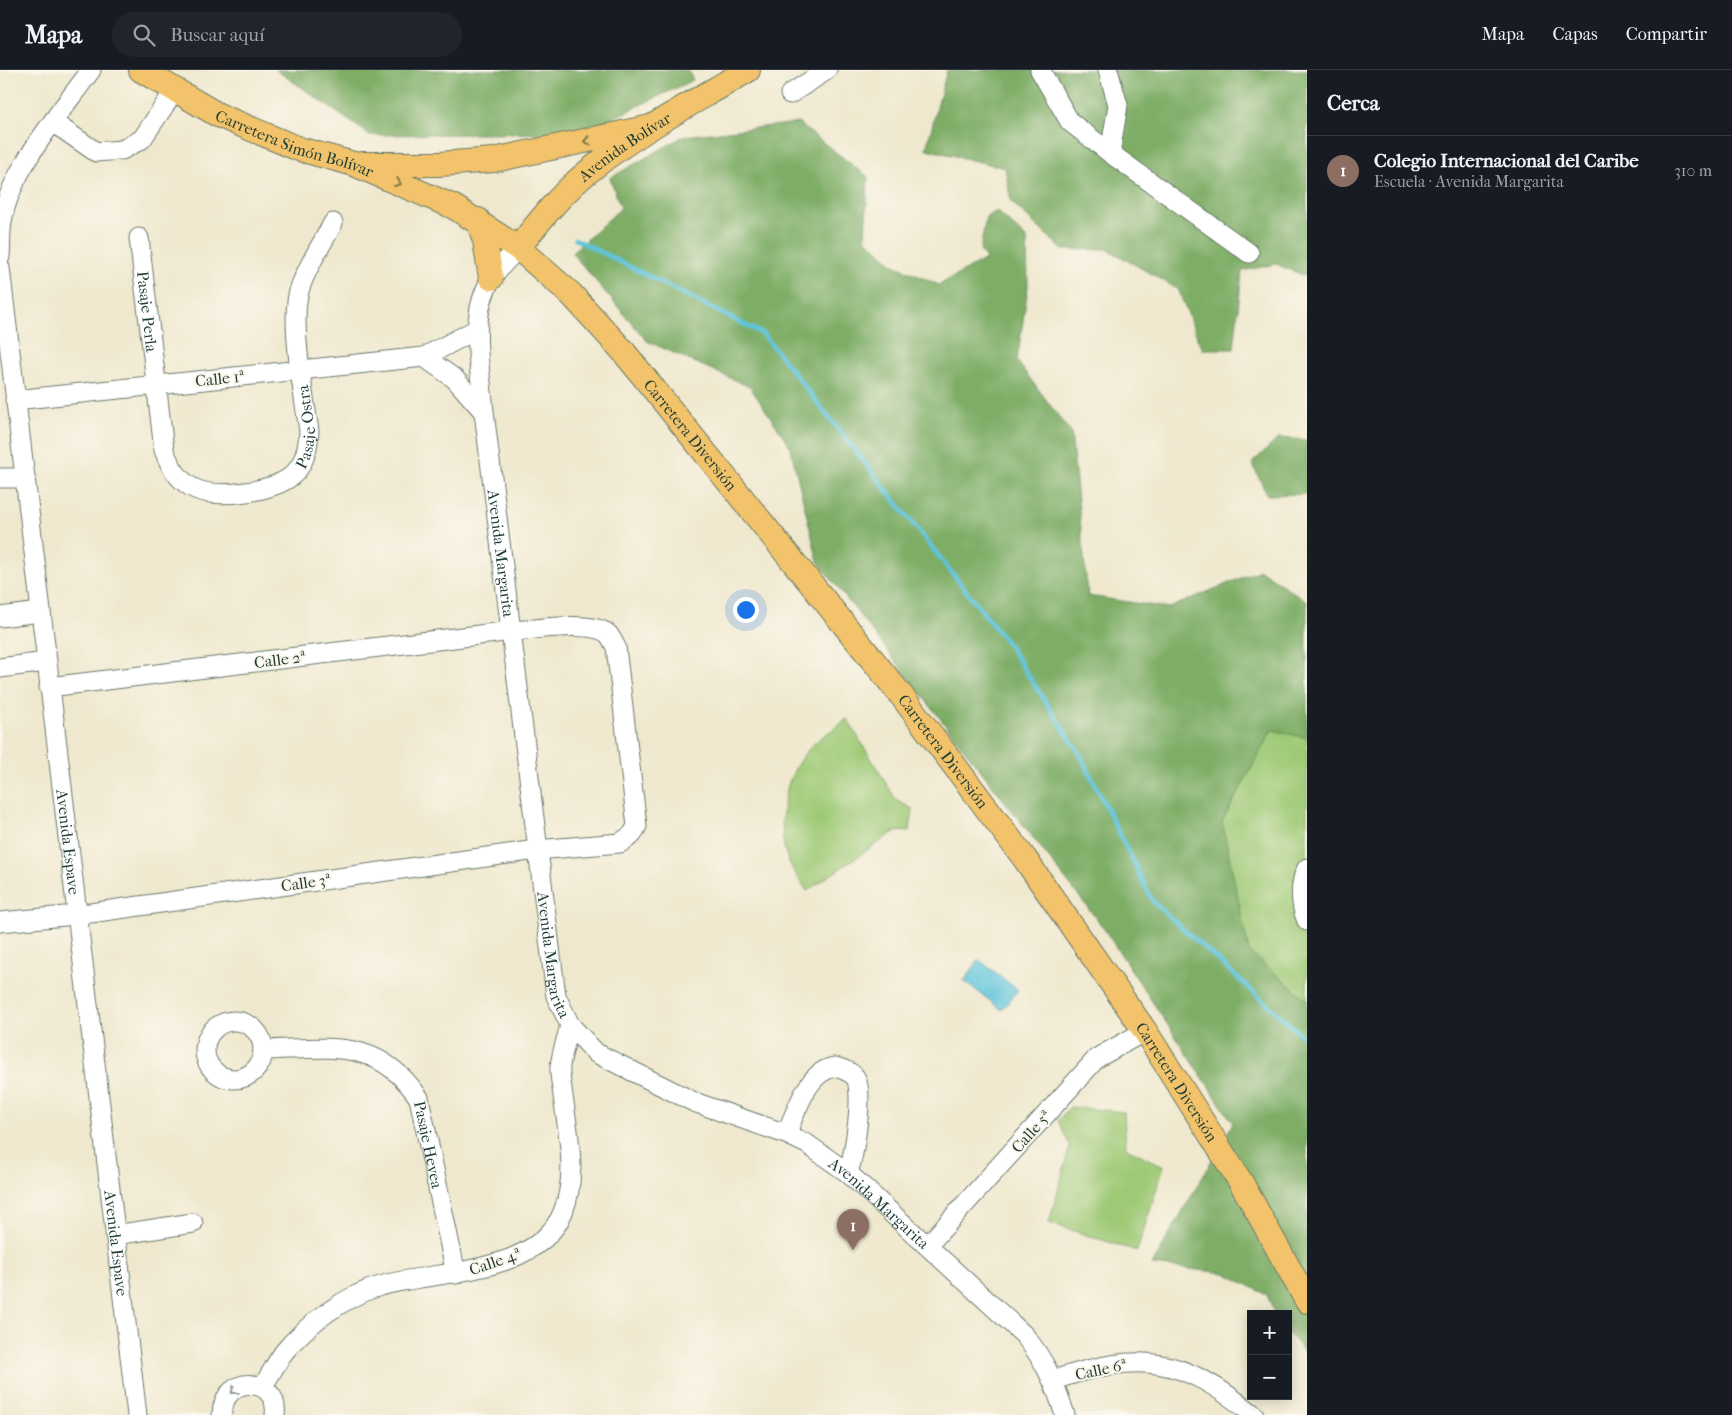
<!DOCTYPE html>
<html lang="es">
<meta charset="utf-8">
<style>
:root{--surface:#171b24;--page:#20242c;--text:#f1f3f6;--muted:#9ea1a6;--line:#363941;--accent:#2563eb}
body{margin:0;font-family:"IM FELL French Canon",serif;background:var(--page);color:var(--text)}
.controls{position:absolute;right:15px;bottom:15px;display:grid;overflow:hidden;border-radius:0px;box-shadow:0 2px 12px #0003}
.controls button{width:45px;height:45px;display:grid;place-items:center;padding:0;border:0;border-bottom:1px solid var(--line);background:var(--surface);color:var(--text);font:25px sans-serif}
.you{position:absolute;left:745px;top:539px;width:18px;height:18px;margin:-12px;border:4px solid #fff;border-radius:50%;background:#1a73e8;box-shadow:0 0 0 8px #1a73e833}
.badge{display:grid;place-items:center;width:32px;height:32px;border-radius:50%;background:var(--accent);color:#fff;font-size:16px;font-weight:700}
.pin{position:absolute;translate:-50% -41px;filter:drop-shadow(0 1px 2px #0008)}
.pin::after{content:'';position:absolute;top:26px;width:18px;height:15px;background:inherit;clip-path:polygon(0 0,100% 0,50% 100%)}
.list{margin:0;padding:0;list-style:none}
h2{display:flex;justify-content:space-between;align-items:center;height:65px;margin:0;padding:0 20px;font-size:21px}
h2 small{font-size:16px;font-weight:400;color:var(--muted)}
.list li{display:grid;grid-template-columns:32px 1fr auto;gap:15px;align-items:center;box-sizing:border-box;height:70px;padding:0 20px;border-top:1px solid var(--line)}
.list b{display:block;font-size:19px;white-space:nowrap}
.list p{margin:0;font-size:16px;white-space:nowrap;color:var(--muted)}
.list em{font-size:16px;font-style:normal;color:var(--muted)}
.icon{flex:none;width:28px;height:28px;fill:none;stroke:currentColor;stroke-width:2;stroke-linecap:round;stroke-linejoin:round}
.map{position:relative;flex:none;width:1307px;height:1345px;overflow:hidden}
header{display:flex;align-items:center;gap:30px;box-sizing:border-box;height:70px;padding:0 25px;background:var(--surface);border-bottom:1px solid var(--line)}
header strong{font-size:24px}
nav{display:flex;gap:28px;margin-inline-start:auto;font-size:18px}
.search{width:350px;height:45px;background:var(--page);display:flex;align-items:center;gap:12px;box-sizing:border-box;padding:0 18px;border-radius:28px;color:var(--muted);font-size:19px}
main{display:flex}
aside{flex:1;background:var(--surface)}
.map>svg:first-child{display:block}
.green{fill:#9ec975;stroke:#5e8354}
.forest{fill:#7ead66;stroke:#4e754d}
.water{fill:#5fc5dc;stroke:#3f8188}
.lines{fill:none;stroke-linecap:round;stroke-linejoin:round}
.stream{stroke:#5fc5dc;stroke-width:4.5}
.minor-casing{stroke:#68796a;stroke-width:21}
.major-casing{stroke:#68796a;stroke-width:26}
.minor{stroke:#fff;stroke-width:19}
.major{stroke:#f2c36a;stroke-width:24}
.oneway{stroke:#7e794c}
.oneway2{stroke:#8f9e9a}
.labels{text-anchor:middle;stroke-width:4;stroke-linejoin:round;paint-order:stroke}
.street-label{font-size:16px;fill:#1f3d34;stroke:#fbf7ec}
</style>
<header>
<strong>Mapa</strong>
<div class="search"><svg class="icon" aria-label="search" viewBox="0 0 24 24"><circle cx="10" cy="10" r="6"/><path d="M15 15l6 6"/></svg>Buscar aquí</div>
<nav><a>Mapa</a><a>Capas</a><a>Compartir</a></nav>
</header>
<main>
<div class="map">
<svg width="1307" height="1345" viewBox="0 0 1307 1345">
<rect width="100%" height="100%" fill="#fbf7ec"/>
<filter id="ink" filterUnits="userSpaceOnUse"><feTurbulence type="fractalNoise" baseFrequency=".02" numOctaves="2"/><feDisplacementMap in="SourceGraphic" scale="10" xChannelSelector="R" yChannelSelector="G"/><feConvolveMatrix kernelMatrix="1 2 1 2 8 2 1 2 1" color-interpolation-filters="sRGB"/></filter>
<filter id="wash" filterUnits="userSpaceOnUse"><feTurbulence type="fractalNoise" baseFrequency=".0096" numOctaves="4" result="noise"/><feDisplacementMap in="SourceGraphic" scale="20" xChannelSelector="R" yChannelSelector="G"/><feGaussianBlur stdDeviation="1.12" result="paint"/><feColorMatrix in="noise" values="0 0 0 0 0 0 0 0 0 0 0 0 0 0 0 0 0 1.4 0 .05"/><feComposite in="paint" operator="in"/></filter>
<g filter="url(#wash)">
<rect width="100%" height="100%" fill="#efe8ce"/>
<!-- green -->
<path class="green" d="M847 649 897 731 913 739 910 761 894 762 807 821C799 809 789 796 785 781 778 748 784 706 808 680 818 668 834 659 847 649Z
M1272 659 1307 668V930L1249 883 1222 752Z
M1070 1037 1124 1042 1126 1078 1164 1096 1137 1181 1049 1153 1070 1076 1058 1051Z"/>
<!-- forest -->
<path class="forest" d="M276 0H688L693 10 581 63 370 65Z
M947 0H1307V207L1276 194 1242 201 1234 279H1202L1178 219 1107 179 1063 180 1011 132 1005 98 926 79Z
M798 53 868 107 865 168 894 195 939 215 986 189 980 181 986 147 997 141 1027 169 1028 217 1017 291 1071 363 1088 526 1169 538 1260 500 1307 531V668L1272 660 1222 752 1249 882 1307 930V1285L1288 1263V1244H1275L1267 1225 1225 1203 1152 1195 1233 1053 1102 856 818 492 790 376 750 317 647 271 572 183 621 138 610 108 684 66Z
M1279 368 1307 370V424L1267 425 1252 393Z"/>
<!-- water -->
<path class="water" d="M979 890 1018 920 1002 940 964 911Z"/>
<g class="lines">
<!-- stream -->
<path class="stream" d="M575 169 763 264 1005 570 1080 684 1153 832 1307 970"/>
</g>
</g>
<g filter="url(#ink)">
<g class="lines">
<!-- minor casing -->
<g class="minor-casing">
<g id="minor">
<path d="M1040 0 1070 52 1110 83 1249 183"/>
<path d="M1108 0 1118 35 1110 83"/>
<path d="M790 24 827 0"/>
<path d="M54 53 96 82 122 80 142 69 175 20"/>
<path id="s1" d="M139 168 164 380C179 422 205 428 246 422 286 416 307 405 309 361 304 326 290 253 299 221 306 197 322 175 333 153"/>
<path id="s2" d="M518 178C509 188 499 197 492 208 467 246 481 300 484 342L556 926 570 955 596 983 694 1032 786 1064 807 1074 848 1103 1024 1265C1045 1291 1055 1313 1065 1345"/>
<path d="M0 187C1 175 0 163 2 152 9 101 61 42 91 0"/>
<path id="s3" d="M0 198 137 1345"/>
<path d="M424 287 455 309 484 342"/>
<path d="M15 330 424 287 477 259"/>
<path d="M0 408H25"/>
<path d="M0 547 40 542"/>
<path d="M0 598 46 592"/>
<path d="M1307 798C1299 813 1300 835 1307 851"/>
<path d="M0 852 76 845 536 780 620 773 632 765 637 756 616 577C614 574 611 567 608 564 591 550 534 560 512 561L49 617"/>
<circle cx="234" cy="980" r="29"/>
<path id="s4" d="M263 980C329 979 377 966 419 1028L456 1204"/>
<path d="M786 1064C797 1041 807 1001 835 997 842 999 850 1001 855 1007 865 1021 854 1085 848 1103"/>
<path d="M115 1165 193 1153"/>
<path d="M928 1175 1097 988 1145 961"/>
<path d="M1054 1310C1141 1281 1181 1286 1254 1345"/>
<path d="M262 1317C270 1306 276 1293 284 1282 307 1254 345 1226 380 1216 435 1200 537 1206 563 1142 578 1105 568 1064 563 1026 562 1016 559 1005 560 996 562 982 567 968 570 955"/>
<path d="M222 1345C223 1302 280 1307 275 1345"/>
</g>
</g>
<!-- major casing -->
<g class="major-casing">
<g id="major">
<path id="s5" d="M141 0 218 45 299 79 354 94 454 137 518 178 571 224 623 281 901 625 1025 789 1145 961 1242 1114 1307 1231"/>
<path d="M362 94H439L494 90 651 57"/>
<path d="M478 150 485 171 491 208"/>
<path id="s6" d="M518 178C538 153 559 126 584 105 634 63 693 33 748 0"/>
</g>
</g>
<!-- minor -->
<use href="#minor" class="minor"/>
<!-- major -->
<use href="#major" class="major"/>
</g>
<!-- one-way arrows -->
<defs><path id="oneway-chevron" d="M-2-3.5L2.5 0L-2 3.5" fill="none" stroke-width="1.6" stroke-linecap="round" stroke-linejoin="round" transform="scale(1.25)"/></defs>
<g class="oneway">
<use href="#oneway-chevron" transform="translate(587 71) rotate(167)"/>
<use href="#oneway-chevron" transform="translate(398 113) rotate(23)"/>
</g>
<use class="oneway2" href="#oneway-chevron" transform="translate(234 1321) rotate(143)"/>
</g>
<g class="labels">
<!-- street labels -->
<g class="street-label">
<text dy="6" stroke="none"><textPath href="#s5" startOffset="171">Carretera Simón Bolívar</textPath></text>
<text dy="6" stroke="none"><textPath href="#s6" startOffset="148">Avenida Bolívar</textPath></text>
<text dy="6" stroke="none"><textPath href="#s1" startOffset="74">Pasaje Perla</textPath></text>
<text transform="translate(220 308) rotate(-6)" y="6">Calle 1ª</text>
<text dy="6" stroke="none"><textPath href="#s1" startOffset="419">Pasaje Ostra</textPath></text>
<text dy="6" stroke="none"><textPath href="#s5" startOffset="674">Carretera Diversión</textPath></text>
<text dy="6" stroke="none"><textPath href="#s2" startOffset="319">Avenida Margarita</textPath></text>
<text transform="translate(280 589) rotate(-7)" y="6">Calle 2ª</text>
<text dy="6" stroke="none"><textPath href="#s5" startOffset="1079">Carretera Diversión</textPath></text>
<text dy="6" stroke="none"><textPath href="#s3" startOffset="578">Avenida Espave</textPath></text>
<text transform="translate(306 812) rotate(-8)" y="6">Calle 3ª</text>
<text dy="6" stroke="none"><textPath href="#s2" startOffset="724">Avenida Margarita</textPath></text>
<text dy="6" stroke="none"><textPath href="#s5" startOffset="1484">Carretera Diversión</textPath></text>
<text transform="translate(1031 1061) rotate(-48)" y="6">Calle 5ª</text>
<text dy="6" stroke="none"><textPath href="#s4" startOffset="221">Pasaje Hevea</textPath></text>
<text dy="6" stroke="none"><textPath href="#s2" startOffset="1159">Avenida Margarita</textPath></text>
<text dy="6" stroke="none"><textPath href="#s3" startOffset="982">Avenida Espave</textPath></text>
<text transform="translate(495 1191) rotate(-19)" y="6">Calle 4ª</text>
<text transform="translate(1101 1299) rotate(-12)" y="6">Calle 6ª</text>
</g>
</g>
</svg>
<div class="controls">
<button>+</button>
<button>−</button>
</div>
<div class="you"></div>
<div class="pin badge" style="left:853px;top:1180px;background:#8d6e63">1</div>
</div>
<aside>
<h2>Cerca<small></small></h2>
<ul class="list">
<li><span class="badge" style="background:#8d6e63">1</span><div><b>Colegio Internacional del Caribe</b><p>Escuela · Avenida Margarita</p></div><em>310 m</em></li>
</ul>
</aside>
</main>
